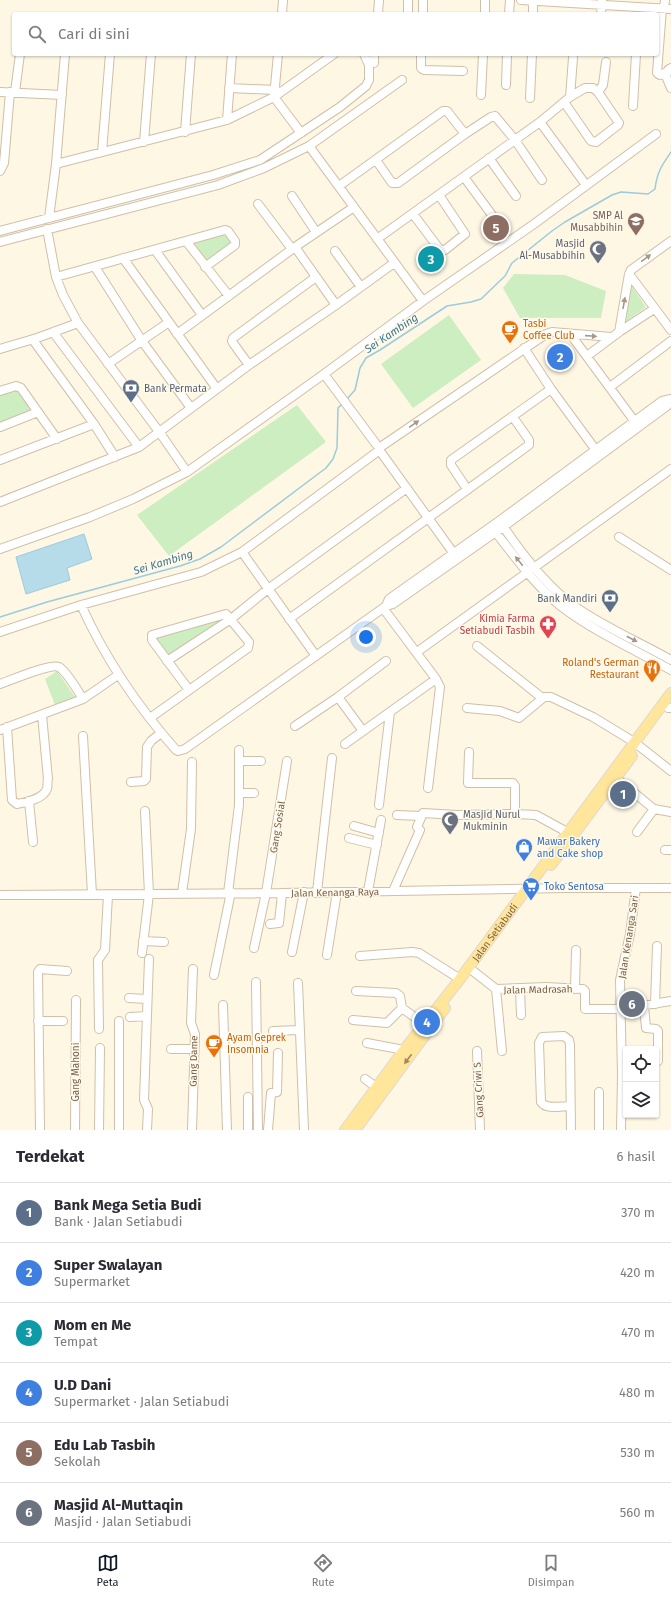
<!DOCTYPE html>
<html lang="id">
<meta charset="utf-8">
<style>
:root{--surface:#fff;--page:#f7f7f7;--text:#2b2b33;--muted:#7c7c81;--line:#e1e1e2;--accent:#111827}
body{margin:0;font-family:"Fira Sans",sans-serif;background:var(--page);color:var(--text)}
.controls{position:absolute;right:12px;bottom:12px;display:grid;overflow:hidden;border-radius:4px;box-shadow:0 1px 3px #0004}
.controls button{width:36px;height:36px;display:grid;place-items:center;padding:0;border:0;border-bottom:1px solid var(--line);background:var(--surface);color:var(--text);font:20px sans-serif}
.you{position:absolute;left:366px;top:637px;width:14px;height:14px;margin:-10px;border:3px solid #fff;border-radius:50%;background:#1a73e8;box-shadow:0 0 0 6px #1a73e833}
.badge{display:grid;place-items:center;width:26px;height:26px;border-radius:50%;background:var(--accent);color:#fff;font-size:13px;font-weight:700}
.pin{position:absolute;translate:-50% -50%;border:2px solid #fff;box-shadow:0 1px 4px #0006}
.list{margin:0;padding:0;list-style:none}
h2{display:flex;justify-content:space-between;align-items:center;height:52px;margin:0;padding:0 16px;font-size:17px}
h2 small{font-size:13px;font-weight:400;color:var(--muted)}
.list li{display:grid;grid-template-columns:26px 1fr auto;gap:12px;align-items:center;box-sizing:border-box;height:60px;padding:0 16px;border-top:1px solid var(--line)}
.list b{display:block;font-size:15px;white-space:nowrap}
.list p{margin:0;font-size:13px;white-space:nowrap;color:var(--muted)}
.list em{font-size:13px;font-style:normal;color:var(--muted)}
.icon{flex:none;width:22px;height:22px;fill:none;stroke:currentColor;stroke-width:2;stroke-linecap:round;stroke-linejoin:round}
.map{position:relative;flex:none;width:671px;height:1130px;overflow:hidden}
.search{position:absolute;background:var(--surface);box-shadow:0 1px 3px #0004;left:12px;right:12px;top:12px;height:44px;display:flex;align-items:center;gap:10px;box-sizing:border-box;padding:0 14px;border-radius:4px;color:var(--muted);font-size:15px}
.sheet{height:412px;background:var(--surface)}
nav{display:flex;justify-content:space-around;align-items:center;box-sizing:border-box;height:56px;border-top:1px solid var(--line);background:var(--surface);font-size:11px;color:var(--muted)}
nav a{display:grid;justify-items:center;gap:2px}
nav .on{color:var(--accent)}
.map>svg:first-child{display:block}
.green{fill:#cdeec0}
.water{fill:#b6dcea;stroke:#9bcbdd}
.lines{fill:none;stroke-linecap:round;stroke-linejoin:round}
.stream{stroke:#9bcbdd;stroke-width:1.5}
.minor-casing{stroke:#d1bfa8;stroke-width:10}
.major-casing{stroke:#dfd9d3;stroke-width:12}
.minor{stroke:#fff;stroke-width:8}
.major{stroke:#ffe69a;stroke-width:10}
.oneway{fill:#a99787}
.oneway2{fill:#a2885f}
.labels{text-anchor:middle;stroke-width:3;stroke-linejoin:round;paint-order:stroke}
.education-label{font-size:10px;fill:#785e54;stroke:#fffaec;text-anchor:end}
.worship-label{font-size:10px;fill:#5b616d;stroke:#fffaec;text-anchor:end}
.food-label{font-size:10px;fill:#c56008;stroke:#fffaec;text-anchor:start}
.service-label{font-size:10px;fill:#4e5e75;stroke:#fffaec;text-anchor:start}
.health-label{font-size:10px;fill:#be3a42;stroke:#fffaec;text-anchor:end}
.street-label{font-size:10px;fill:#7a5f46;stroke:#fffaec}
.shop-label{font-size:10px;fill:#366cbe;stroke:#fffaec;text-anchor:start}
.water-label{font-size:11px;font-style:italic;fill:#3d7890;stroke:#fffaec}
</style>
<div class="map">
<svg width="671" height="1130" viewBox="0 0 671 1130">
<rect width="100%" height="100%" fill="#fef7e4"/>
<!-- green -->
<path class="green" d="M225 231 235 244 206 266 186 241Z
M514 274 565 275 606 291 601 318H520L503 288Z
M631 285 646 307 625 322Z
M449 315 481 360 413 408 381 364Z
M15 387 34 411 0 423V391Z
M297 405 326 442 169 556 137 515Z
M227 615 230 620 168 660 152 636Z
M57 671 75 697 55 705 45 679Z"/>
<!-- water -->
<path class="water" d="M84 534 92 559 67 568 70 580 26 594 16 557Z"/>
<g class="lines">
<!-- stream -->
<path class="stream" d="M347 399 355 390 360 368 366 358 380 350 447 306 471 302 481 299 505 276 512 263 552 231 565 222 612 195 621 192 648 194 655 189C657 172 662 165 671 152
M0 617 47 602 180 566 200 559 221 547 326 468 333 459 337 448 338 408 343 403"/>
<!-- minor casing -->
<g class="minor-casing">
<path id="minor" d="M521 0 671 9
M662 8 657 73 660 75 667 72
M664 8 665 0
M282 14 283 0
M378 14 379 0
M408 14V0
M423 14V0
M485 14V0
M509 14 510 0
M533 14V1
M601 14 602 1
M278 54 274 97 301 133
M421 54V68L424 70 463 71
M374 63V54
M671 68 668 70 666 76 671 88
M506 85 507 54
M229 88 276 90
M0 92 62 95
M15 92 20 54
M481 95 483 54
M570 97 573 58
M530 98 532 54
M564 102 591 141 596 142 618 125 619 123 598 92
M633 106 636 54
M227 120 232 54
M540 122 586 185
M185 132 191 54
M144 142 151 54
M309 146 423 301
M102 152 110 54
M489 158 516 196
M376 160 392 183H398L465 134 491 117 495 116 515 140 542 180
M56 164 227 120 274 97 334 54
M0 171 4 163 10 92
M464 177 492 215
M339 186 443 111H447L465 134
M292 196 316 232
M258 204 292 249
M413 214 440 250H445L465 234 439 195
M49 218 56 164 65 54
M47 229 56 277 63 295 78 323 160 433 187 472
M0 231 213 175 260 160 340 107 366 86 369 80V65L364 54
M377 239 540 122 570 97 585 88H593L598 92 603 85 606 62
M186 241 229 296
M0 242 218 185 264 168 309 146 402 80
M295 247 336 305
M155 250 202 315
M335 251 361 287
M123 258 217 389
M95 267 142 341 191 408
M629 274 671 330
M56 277 225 230 228 231 235 241V245L205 267
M53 332 139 447
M619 332 629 274 631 270 671 241
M177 334 295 247 354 207
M571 335 638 426
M33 340 94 424 115 457
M524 348 551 389 598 453
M0 349 37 338 78 323
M587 356 619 332 654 309
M108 364 169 322
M249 365 233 343 232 341 233 338 316 277
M324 374 376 444
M610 387 671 341
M0 391 16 386 21 388 57 439
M0 427 38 412
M382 446 546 334 552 332 611 337
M380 451 457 558
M0 460 94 424
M467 489 451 465V460L551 389
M0 502 139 447 249 365 336 305 394 263
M501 523C521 553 545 585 574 606 604 627 639 642 671 660
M493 529C513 554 536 587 562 607 595 632 635 650 671 670
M619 537 671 570
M0 549 90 517 133 499 187 472 324 374 423 301 534 224 656 134
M242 552 316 656
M81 605C105 658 138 707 176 750L178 751 185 749 386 606 393 604 503 527 667 406 669 400
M386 606 389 599 499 521 662 401 671 399
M383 608 436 679 440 687 428 788
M289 619 529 445V440L513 417
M0 632 81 605 201 572 242 552 377 452
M477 646 541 697H551L593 717 634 742 671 771
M417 652 671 469
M167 661 231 619 268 589 407 488
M0 684C9 681 51 663 59 667 67 672 78 691 83 699
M467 708 500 711 519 718 543 698
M668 708H671
M150 718 248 648 249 642 226 614 152 635V640L189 690
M295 726 338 697
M7 727 12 800 17 804C27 802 43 799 47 789 48 786 47 781 48 779L42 715
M0 730 83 699 118 675
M363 731 338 697 386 661
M83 736 92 894
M345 744 436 679
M469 752 468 783H513L515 786V814
M239 761H261
M616 778 654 809 671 812
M131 782 144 781 146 779 147 747 151 741 161 733
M239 793H254
M29 801 33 842
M379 805 390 712
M397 815 421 816
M354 826 379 833
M637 832 654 809
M349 838 377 845
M665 850H671
M368 891 381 820
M393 891 420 830 417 827 423 813 457 815 515 814 536 815 567 832
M317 892 332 758
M182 893 191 829 192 762
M228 893 239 805V750
M0 895 282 893 566 888H671
M270 924 279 923 282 893
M143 941 164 942
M254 948 266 893 287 761
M292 952 304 892
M142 953 149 894 145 811
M327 955 337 892
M360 956 412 952 419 953 460 979
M473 971 496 989 546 987 583 989 585 991V1009H621L671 1001
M214 975 231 892
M256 982 258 1130
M298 983 304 1130
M496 989 502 1051
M520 989 521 1015
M575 989 576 950
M356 991 396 993 400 996 402 1008 424 1024
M129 998 147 999
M655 1004 657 946
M223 1005 227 1130
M644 1006 646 1028 656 1029 658 1031V1061
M130 1017 147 1016
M353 1020 387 1023 402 1008
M38 1021H63
M99 1029 98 960 105 950 108 895
M273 1031 299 1030
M367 1043 404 1050
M171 1049H194
M477 1051 480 1130
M365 1079 376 1087
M599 1092V1130
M248 1097V1130
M570 1106C561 1106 546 1110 541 1102L539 1043 542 1037 564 1036 569 1040 570 1045 571 1130
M40 1130 38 972 40 969 67 971
M75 1130 76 1000
M99 1130 100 1048
M119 1130V1021
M147 1130 148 1109 144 1100 149 959
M192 1130 195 1034 191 1023 193 969
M268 1130 271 1093 277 1092 278 1053
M621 1130 622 1076 620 980 630 934 636 888"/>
</g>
<!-- major casing -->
<g class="major-casing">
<g id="major">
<path d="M551 865 632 756"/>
<path id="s1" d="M345 1130 404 1050 460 979 671 693"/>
<path d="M355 1130 445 1008"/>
</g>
</g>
<!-- minor -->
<use href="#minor" class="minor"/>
<!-- major -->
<use href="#major" class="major"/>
</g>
<!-- one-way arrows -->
<defs><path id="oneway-solid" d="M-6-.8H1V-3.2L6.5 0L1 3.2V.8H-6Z"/></defs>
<g class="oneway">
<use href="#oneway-solid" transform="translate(646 258) rotate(-36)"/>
<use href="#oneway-solid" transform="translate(624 303) rotate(-80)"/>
<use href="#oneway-solid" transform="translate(591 336) rotate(4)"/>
<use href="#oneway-solid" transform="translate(414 424) rotate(-35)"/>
<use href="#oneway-solid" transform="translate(519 561) rotate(-129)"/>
<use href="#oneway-solid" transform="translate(632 639) rotate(28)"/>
</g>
<use class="oneway2" href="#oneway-solid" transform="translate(408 1059) rotate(127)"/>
<!-- icons -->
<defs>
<g id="school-pin" transform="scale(0.9)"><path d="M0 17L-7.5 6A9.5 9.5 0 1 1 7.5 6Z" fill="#8d6e63" stroke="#fffaec"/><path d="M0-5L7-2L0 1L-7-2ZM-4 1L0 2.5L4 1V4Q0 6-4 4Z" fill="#fff"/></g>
<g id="mosque-pin" transform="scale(0.9)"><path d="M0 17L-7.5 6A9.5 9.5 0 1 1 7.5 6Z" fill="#6b7280" stroke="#fffaec"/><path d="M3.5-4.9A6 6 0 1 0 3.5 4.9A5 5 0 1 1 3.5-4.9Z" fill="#fff"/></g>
<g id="cafe-pin" transform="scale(0.9)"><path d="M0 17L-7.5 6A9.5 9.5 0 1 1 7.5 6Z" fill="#e8710a" stroke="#fffaec"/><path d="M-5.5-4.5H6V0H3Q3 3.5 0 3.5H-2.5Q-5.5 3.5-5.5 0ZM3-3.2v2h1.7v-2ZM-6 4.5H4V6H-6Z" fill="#fff"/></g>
<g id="bank-pin" transform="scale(0.9)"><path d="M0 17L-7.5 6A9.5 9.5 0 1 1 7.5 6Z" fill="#5c6f8a" stroke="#fffaec"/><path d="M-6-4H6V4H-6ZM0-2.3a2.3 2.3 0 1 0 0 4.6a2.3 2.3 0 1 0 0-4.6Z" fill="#fff"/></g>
<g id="pharmacy-pin" transform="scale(0.9)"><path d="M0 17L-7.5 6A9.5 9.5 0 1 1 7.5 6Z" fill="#e0444e" stroke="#fffaec"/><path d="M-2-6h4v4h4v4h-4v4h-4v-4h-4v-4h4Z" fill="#fff"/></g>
<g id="restaurant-pin" transform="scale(0.9)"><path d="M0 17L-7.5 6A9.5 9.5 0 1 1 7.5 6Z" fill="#e8710a" stroke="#fffaec"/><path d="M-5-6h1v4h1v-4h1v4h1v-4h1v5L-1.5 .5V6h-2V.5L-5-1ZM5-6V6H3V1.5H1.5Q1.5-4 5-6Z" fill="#fff"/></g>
<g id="shop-pin" transform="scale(0.9)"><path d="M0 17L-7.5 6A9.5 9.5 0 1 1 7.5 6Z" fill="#3f7fe0" stroke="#fffaec"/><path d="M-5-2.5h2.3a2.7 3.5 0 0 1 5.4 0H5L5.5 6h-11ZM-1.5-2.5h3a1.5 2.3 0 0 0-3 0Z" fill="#fff"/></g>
<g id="supermarket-pin" transform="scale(0.9)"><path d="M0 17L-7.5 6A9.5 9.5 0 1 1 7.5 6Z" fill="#3f7fe0" stroke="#fffaec"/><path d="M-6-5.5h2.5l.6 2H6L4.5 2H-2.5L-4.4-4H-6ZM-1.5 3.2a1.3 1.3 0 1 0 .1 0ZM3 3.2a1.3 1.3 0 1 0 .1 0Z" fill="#fff"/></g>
</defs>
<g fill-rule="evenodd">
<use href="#school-pin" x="636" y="221"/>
<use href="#mosque-pin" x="598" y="249"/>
<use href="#cafe-pin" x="510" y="329"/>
<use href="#bank-pin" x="131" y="388"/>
<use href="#bank-pin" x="610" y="598"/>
<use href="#pharmacy-pin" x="548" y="624"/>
<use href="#restaurant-pin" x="652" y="668"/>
<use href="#mosque-pin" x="450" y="820"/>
<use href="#shop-pin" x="524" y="847"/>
<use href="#supermarket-pin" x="531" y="886"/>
<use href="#cafe-pin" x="214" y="1043"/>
</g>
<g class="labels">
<!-- education labels -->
<g class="education-label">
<text x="623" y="219">SMP Al<tspan x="623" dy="12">Musabbihin</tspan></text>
</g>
<!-- worship labels -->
<g class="worship-label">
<text x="585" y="247">Masjid<tspan x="585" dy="12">Al-Musabbihin</tspan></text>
<text x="463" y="818" text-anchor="start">Masjid Nurul<tspan x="463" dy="12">Mukminin</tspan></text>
</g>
<!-- food labels -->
<g class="food-label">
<text x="523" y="327">Tasbi<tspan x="523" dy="12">Coffee Club</tspan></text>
<text x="639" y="666" text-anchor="end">Roland's German<tspan x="639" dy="12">Restaurant</tspan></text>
<text x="227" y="1041">Ayam Geprek<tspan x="227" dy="12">Insomnia</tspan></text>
</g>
<!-- service labels -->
<g class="service-label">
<text x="144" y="392">Bank Permata</text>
<text x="597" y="602" text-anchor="end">Bank Mandiri</text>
</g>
<!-- health labels -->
<g class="health-label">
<text x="535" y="622">Kimia Farma<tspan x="535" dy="12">Setiabudi Tasbih</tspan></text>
</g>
<!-- street labels -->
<g class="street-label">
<text transform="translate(277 827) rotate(-81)" y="4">Gang Sosial</text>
<text transform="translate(335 892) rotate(-1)" y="4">Jalan Kenanga Raya</text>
<text dy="4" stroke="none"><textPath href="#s1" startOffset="248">Jalan Setiabudi</textPath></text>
<text transform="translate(628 937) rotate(-81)" y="4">Jalan Kenanga Sari</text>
<text transform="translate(538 989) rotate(-1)" y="4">Jalan Madrasah</text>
<text transform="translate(193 1061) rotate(-89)" y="4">Gang Dame</text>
<text transform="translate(75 1072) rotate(-90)" y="4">Gang Mahoni</text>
<text transform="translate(478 1090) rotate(-93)" y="4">Gang Criwi S</text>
</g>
<!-- shop labels -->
<g class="shop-label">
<text x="537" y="845">Mawar Bakery<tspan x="537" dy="12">and Cake shop</tspan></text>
<text x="544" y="890">Toko Sentosa</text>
</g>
<!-- water labels -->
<g class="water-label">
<text transform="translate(391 333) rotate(-34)" y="4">Sei Kambing</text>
<text transform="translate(163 562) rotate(-17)" y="4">Sei Kambing</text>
</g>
</g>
</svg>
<div class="controls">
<button><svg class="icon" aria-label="locate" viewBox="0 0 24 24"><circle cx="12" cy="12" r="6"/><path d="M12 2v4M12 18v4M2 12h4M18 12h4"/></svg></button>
<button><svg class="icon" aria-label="layers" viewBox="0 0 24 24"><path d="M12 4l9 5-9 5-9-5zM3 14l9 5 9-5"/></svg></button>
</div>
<div class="you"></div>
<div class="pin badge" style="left:623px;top:794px;background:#5c6f8a">1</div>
<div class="pin badge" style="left:560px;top:357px;background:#3f7fe0">2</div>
<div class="pin badge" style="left:431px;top:259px;background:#0f9aa8">3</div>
<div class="pin badge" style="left:427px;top:1022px;background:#3f7fe0">4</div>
<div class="pin badge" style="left:496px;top:228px;background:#8d6e63">5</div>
<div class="pin badge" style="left:632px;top:1004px;background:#6b7280">6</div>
<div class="search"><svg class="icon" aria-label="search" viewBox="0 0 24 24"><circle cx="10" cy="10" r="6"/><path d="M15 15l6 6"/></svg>Cari di sini</div>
</div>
<section class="sheet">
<h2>Terdekat<small>6 hasil</small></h2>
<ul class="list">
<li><span class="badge" style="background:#5c6f8a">1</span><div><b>Bank Mega Setia Budi</b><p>Bank · Jalan Setiabudi</p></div><em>370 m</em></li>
<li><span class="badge" style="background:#3f7fe0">2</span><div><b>Super Swalayan</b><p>Supermarket</p></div><em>420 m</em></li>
<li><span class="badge" style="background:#0f9aa8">3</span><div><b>Mom en Me</b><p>Tempat</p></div><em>470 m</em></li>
<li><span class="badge" style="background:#3f7fe0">4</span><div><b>U.D Dani</b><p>Supermarket · Jalan Setiabudi</p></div><em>480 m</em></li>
<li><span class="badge" style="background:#8d6e63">5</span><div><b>Edu Lab Tasbih</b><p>Sekolah</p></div><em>530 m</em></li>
<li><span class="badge" style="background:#6b7280">6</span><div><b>Masjid Al-Muttaqin</b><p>Masjid · Jalan Setiabudi</p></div><em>560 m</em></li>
</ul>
</section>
<nav>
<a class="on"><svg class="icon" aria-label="map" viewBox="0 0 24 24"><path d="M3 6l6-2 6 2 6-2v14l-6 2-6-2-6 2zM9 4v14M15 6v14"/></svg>Peta</a>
<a><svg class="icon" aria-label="directions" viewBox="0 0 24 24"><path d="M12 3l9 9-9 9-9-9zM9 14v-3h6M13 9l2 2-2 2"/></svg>Rute</a>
<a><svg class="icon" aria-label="saved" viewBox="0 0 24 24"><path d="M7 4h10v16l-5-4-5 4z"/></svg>Disimpan</a>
</nav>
